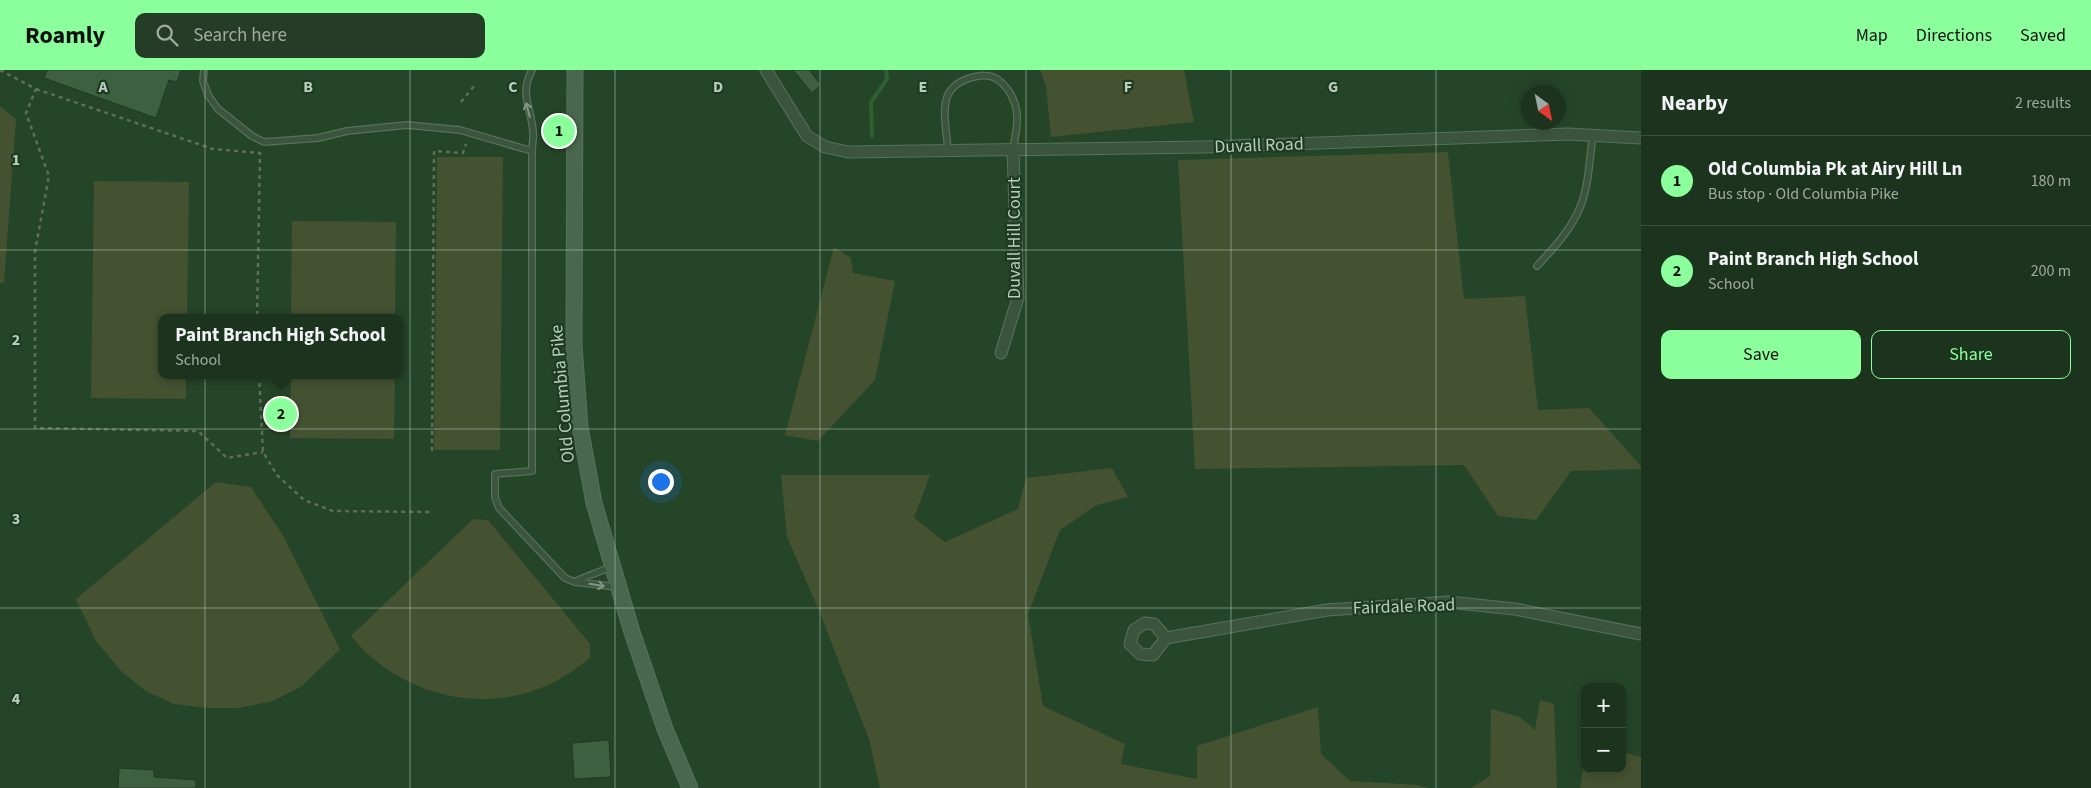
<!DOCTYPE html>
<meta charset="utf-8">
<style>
:root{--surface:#1c341e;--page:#253c27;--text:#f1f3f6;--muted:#a0aaa4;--line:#3a4f3c;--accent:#8bff9b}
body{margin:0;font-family:"Source Sans 3",sans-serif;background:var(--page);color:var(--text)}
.controls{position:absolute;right:15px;bottom:15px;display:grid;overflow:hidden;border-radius:10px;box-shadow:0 2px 12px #0003}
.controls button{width:45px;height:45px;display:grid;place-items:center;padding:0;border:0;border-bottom:1px solid var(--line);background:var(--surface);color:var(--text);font:25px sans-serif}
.compass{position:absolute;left:1521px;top:15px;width:45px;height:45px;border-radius:50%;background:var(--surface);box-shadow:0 2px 12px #0003;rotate:147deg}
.you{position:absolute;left:660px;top:411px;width:18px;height:18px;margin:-12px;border:4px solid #fff;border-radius:50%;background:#1a73e8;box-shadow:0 0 0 8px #1a73e833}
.badge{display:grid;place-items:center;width:32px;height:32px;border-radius:50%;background:var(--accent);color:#111;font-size:16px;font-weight:700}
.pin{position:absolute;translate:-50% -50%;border:2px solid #fff;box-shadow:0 1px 5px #0006}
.popup{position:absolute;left:158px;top:244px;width:245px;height:65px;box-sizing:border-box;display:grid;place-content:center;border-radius:10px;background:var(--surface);filter:drop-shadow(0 1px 4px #0005);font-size:16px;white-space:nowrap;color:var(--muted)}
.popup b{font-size:19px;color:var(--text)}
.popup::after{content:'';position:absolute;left:50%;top:100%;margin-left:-10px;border:10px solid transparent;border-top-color:var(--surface)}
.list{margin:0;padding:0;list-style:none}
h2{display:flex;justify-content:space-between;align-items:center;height:65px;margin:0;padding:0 20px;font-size:21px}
h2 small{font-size:16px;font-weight:400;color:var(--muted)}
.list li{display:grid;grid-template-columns:32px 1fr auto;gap:15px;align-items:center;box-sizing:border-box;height:90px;padding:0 20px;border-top:1px solid var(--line)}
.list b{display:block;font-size:19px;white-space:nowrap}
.list p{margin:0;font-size:16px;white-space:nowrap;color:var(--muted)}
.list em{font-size:16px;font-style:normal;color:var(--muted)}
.actions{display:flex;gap:10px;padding:15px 20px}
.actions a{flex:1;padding:11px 0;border:1px solid var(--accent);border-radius:10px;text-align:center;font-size:18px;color:var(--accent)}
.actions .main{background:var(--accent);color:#111}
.icon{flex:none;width:28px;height:28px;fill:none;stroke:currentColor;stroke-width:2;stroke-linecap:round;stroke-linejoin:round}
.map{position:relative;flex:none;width:1641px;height:718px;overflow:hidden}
header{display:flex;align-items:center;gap:30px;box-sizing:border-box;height:70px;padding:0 25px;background:var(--accent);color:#111}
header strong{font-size:24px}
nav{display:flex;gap:28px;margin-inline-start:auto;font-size:18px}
.search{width:350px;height:45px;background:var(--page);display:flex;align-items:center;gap:12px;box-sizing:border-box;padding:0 18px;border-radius:10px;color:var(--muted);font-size:19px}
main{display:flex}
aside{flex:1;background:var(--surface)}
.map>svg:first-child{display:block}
.green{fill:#445232}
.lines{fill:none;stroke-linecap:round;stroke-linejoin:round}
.stream{stroke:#2e6033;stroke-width:4}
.building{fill:#3c6040;stroke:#203b23}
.service-casing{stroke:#58715b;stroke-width:8}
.minor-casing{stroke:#58715b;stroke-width:13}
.secondary-casing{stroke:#58715b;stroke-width:17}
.path{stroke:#5d6f54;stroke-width:2.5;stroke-dasharray:4 4;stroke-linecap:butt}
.service{stroke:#3a543d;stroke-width:5.5}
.minor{stroke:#3a543d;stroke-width:11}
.secondary{stroke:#48674c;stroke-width:15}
.oneway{stroke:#7f9782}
.grid{fill:none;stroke:#b7ceba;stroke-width:1;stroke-opacity:0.55}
.labels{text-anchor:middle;stroke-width:4.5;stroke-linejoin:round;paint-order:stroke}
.street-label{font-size:18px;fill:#b7ceba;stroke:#1e3a21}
.grid-label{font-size:16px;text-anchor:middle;font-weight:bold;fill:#b7ceba;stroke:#1e3a21;stroke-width:4.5;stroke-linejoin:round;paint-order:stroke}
</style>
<header>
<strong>Roamly</strong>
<div class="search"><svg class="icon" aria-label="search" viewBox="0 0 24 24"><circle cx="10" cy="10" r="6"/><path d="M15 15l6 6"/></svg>Search here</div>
<nav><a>Map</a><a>Directions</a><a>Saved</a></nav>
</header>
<main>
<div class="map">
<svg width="1641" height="718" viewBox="0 0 1641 718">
<rect width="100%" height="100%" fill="#254528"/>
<!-- green -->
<path class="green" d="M1040 0H1184L1194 52 1051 67 1046 16Z
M0 36 16 49 4 213H0Z
M1448 82 1464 229 1525 226 1538 340 1589 338 1641 396V399L1571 401 1536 450 1498 446 1464 395 1195 399 1178 90Z
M437 87H503L500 380H434Z
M94 111 189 112 187 248H162V305H186V329L91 328Z
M292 151 396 152 395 248H291Z
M834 177 851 188 853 203 895 211 875 310 818 371 785 365Z
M291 305H395L394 369 290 368Z
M1112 398 1128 427 1097 435 1060 460 1028 544 1043 636 1125 674 1121 694 1197 709V676L1318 637 1321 684 1350 711 1418 715 1428 718H880L869 669 818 538 787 467 781 405H930L914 448 945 472 1018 439 1026 408Z
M216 412 251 417 284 467 340 579 302 616 273 631 238 638H208L174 634 146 621 121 601 96 571 76 529Z
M473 449 488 450 590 574V588C577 598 564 608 548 615 480 646 398 624 351 566Z
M1540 630 1554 634 1557 718H1471L1490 706 1491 639 1520 647 1535 660Z
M1622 682 1641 687V718H1580L1583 697 1585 696V699H1622Z"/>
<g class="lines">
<!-- stream -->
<path class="stream" d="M872 66 871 32 887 9 886 0"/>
</g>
<!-- building -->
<path class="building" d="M47 0H181L177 12 169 10 156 48 44 8Z
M793 0H809L821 15 812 23Z
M609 670 611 707 574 709 572 673Z
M119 698 154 700V707L196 710V718H118Z"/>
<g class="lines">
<!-- service casing -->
<g class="service-casing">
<path id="service" d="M204 0 203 11 208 25 218 39 252 66 264 72 318 68 347 61 407 55 460 60 532 81
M532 0C519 25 531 36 533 61 534 67 532 75 532 81V401L495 404V427L499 438 565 508 575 512 617 517
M948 81C947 64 942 43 947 27 953 10 983 0 997 9 1006 15 1012 25 1015 34 1020 50 1015 65 1013 80
M1537 196C1552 180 1567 164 1577 144 1589 121 1589 91 1593 65
M575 512C587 505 599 503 612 496"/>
</g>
<!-- minor casing -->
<g class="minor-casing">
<path id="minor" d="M766 0 807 66 825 77 848 82 1204 77 1568 64 1641 68
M1001 283 1018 228 1013 80
M1166 568 1154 554 1145 553 1134 560 1130 574 1140 584 1153 585 1166 568 1327 540 1448 532 1515 539 1641 564"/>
</g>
<!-- secondary casing -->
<g class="secondary-casing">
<path id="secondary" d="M575 0 574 275 580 357 594 433 632 562 665 659 690 718"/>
</g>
<!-- path -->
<path class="path" d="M0 0 36 19 26 43 49 106 35 181V358L198 361 227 388 263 382
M36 19 213 79 260 83 257 248
M461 32 474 16
M259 305 263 382 277 405 304 430 333 441 431 442
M432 381 434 81 463 83 466 74"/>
<!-- service -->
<use href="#service" class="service"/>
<!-- minor -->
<use href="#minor" class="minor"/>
<!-- secondary -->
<use href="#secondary" class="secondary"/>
</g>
<!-- one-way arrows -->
<defs><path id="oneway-shaft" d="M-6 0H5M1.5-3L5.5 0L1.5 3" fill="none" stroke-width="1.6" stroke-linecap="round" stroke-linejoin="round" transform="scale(1.25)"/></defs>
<g class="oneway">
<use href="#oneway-shaft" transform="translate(528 40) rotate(-104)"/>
<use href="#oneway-shaft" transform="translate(597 515) rotate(9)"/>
</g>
<!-- grid -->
<path class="grid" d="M205 0V718M410 0V718M615 0V718M820 0V718M1026 0V718M1231 0V718M1436 0V718M0 180H1641M0 359H1641M0 538H1641"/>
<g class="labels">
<!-- street labels -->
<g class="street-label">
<text transform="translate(1259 75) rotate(-2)" y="6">Duvall Road</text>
<text transform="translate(1014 168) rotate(-90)" y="6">Duvall Hill Court</text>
<text transform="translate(562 324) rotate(-95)" y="6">Old Columbia Pike</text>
<text transform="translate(1404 536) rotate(-2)" y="6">Fairdale Road</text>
</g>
</g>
<g class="grid-label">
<text x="103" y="22">A</text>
<text x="308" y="22">B</text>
<text x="513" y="22">C</text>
<text x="718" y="22">D</text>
<text x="923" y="22">E</text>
<text x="1128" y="22">F</text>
<text x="1333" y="22">G</text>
<text x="16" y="95">1</text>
<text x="16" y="275">2</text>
<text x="16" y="454">3</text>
<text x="16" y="634">4</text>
</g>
</svg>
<div class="controls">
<button>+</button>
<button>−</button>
</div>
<svg class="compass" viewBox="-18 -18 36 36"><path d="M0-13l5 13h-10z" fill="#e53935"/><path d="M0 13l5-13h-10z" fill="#a0aaa4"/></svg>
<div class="you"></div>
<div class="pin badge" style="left:559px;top:61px">1</div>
<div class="pin badge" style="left:281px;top:344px">2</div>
<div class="popup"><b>Paint Branch High School</b>School</div>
</div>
<aside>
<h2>Nearby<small>2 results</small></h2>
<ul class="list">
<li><span class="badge">1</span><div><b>Old Columbia Pk at Airy Hill Ln</b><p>Bus stop · Old Columbia Pike</p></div><em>180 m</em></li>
<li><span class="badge">2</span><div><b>Paint Branch High School</b><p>School</p></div><em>200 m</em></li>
</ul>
<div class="actions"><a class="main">Save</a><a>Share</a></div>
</aside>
</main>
